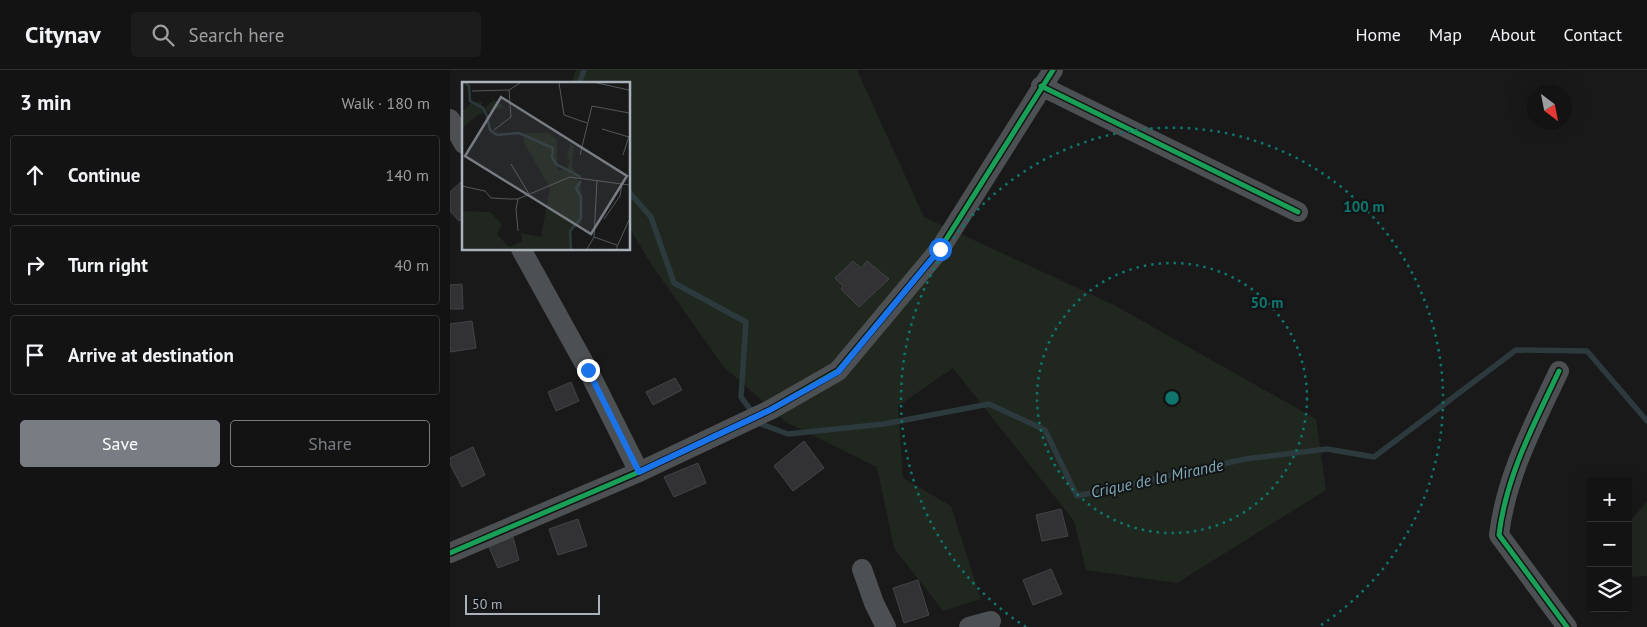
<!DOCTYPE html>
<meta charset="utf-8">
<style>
:root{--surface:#131314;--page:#1c1c1d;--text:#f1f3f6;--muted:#9d9ea0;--line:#323234;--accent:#777d83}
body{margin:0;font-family:"PT Sans",sans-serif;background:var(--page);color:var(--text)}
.controls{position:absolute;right:15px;bottom:15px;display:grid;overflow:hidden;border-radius:5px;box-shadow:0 5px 20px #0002}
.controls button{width:45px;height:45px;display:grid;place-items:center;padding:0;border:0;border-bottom:1px solid var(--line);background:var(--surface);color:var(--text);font:25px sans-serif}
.compass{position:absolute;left:1077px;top:15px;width:45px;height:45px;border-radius:50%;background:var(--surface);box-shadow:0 5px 20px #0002;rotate:148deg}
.scale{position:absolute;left:15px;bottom:12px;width:135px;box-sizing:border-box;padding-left:5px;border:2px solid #aab3bb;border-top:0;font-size:14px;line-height:18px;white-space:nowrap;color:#aab3bb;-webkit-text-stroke:4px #131416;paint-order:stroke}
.stop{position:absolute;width:15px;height:15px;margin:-11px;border:4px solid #1a73e8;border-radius:50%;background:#fff}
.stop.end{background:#1a73e8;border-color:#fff;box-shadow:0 1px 5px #0008}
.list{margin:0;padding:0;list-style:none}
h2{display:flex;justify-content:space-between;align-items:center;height:65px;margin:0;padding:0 20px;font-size:21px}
h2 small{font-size:16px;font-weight:400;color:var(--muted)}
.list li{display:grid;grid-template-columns:32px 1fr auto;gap:15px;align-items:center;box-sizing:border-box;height:80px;margin:0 10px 10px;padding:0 10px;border:1px solid var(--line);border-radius:5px}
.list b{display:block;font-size:19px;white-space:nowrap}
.list em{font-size:16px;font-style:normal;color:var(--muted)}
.actions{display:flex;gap:10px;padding:15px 20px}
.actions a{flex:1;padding:11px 0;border:1px solid var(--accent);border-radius:5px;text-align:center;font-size:18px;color:var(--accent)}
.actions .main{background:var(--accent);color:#fff}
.icon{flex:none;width:28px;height:28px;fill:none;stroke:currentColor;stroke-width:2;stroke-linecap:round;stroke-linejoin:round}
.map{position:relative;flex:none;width:1197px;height:557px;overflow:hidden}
header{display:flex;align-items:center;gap:30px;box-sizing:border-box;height:70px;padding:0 25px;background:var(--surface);border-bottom:1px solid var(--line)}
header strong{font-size:24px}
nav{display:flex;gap:28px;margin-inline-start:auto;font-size:18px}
.search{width:350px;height:45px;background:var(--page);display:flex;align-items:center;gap:12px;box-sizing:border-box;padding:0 18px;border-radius:5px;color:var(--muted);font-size:19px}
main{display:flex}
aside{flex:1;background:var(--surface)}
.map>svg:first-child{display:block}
.green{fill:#20271f}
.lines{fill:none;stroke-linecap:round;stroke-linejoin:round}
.stream{stroke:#2c393d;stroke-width:5.5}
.building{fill:#323234;stroke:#424446}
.minor{stroke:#4d5053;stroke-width:20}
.cycleway-casing{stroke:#131416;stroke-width:8}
.cycleway{stroke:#1a9f57;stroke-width:5}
.route{stroke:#1a73e8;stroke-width:6}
.ring{fill:none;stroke:#0f766e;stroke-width:2.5;stroke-dasharray:2.5 5}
.labels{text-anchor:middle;stroke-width:4;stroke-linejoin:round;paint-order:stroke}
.water-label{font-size:16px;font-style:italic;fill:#80abb7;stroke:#131416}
.inset-river{fill:none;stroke:#2c393d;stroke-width:2.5}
.inset-road{fill:none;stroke:#53575a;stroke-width:1}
.view{fill:#777d83;fill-opacity:0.15;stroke:#777d83;stroke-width:2.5}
.inset-edge{fill:none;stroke:#aab3bb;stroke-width:2.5}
.centre{fill:#0f766e;stroke:#131416;stroke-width:2.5}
.ring-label{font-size:15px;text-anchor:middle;font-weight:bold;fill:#0f766e;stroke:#131416;stroke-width:4;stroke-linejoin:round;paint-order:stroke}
</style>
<header>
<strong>Citynav</strong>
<div class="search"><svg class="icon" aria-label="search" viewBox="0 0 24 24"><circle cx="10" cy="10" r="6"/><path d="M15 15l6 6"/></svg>Search here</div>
<nav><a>Home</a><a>Map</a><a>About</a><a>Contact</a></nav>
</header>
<main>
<aside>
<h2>3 min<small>Walk · 180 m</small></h2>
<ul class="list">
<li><svg class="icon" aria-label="ahead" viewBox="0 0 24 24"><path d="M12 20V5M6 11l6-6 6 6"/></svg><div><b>Continue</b></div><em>140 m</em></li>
<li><svg class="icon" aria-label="right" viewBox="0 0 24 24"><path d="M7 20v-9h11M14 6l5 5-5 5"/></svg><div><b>Turn right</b></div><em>40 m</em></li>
<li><svg class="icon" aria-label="arrive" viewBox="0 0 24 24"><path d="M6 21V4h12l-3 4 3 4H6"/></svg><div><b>Arrive at destination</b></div></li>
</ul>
<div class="actions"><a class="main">Save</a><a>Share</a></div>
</aside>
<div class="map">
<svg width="1197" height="557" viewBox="0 0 1197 557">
<rect width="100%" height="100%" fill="#19191a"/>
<!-- green -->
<path class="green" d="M126 0H407L474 147 664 235 866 349 876 420 727 513 636 500 624 451 503 298 448 336 453 408 501 436 531 529 493 541 444 478 427 397 336 352 273 296 201 194 179 157V14H121Z
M1197 432V506L1178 507V453Z"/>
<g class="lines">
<!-- stream -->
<path class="stream" d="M129 14 134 0
M179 122 201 147 224 213 296 252 291 327 311 354 338 364 434 354 539 334 595 360 627 426 795 389 877 379 924 387 1066 280 1137 281 1197 351"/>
</g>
<!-- building -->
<path class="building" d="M13 110 14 147 9 151 0 141V122Z
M403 191 411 198 417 191 439 209 409 237 391 219 393 216 385 208Z
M12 214 13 239H0V215Z
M22 251 26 278 0 282V254Z
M225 308 232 320 203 335 196 322Z
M121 312 129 331 106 341 98 322Z
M354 371 374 398 343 421 324 396Z
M23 377 35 405 12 417 0 394V388Z
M248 393 256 413 224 427 214 407Z
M611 439 618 466 592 471 586 445Z
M128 449 137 476 108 485 99 459Z
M63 467 69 490 48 498 39 477Z
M601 499 612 524 583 535 573 510Z
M468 510 479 545 454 553 443 518Z"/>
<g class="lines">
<!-- minor -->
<path class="minor" d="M591 16 848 142
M0 49 14 74
M71 179 138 300 189 402
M1109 301C1084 354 1056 406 1049 465L1117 557
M0 483 189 402 320 340 388 301 490 179 603 0
M412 499 424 533 436 557
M519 557 541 551"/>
<!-- cycleway casing -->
<g class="cycleway-casing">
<path id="cycleway" d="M591 16 848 142
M1109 301C1084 354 1056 406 1049 465L1117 557
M0 483 189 402 320 340 388 301 490 179 603 0"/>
</g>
<!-- cycleway -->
<use href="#cycleway" class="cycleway"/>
</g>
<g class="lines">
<!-- route -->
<path class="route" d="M138 300 189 402 320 340 388 302 490 179"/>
</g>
<!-- distance rings -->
<g class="ring">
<circle cx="722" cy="328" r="135"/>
<path d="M576 557A271 271 0 1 1 868 557"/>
</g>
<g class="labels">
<!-- water labels -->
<g class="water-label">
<text transform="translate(707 408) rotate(-12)" y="6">Crique de la Mirande</text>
</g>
</g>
<!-- overview -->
<g transform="translate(12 12)">
<rect width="168" height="168" fill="#19191a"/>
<path d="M32 18 43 25 16 33 0 46V30L10 20H20V28ZM64 51H86L95 58 96 88H104L108 80 105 74 108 62 112 63 110 83 119 103 120 141 110 148 107 157 110 167H0V129L28 130 40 142 35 152 47 165 60 159 59 151 79 155 88 106 61 59Z" fill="#20271f"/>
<path class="inset-river" d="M3 1 7 4 8 19 21 26 25 34 28 48 35 53 57 51 91 66 90 75 94 82 119 95M109 167 108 149 119 136V115L114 106 119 99"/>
<path class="inset-road" d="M97 1 102 33 125 41M135 1 167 8M10 9 47 8M140 47 167 55M32 48 49 35 47 8 58 1M118 73 130 24 167 31M161 73 167 54M49 82 67 112M0 104 23 109 29 116 47 117H56L108 95 167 103M56 117 54 127 56 149M142 137 158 114 160 102M132 155 155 163M125 167 132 155 135 98M154 167 167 138"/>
<path class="view" d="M39 15 165 94 129 152 3 74Z"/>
<rect width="168" height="168" class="inset-edge"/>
</g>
<circle cx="722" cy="328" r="8" class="centre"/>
<g class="ring-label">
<text x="914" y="142">100 m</text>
<text x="817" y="238">50 m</text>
</g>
</svg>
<div class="controls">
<button>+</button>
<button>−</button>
<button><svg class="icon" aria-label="layers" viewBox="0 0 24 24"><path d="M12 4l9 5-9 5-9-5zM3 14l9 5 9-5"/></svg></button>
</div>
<svg class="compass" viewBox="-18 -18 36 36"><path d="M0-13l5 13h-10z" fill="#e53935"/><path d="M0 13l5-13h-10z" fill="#9d9ea0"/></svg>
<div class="scale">50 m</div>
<div class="stop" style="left:490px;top:179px"></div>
<div class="stop end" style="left:138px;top:300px"></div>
</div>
</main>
